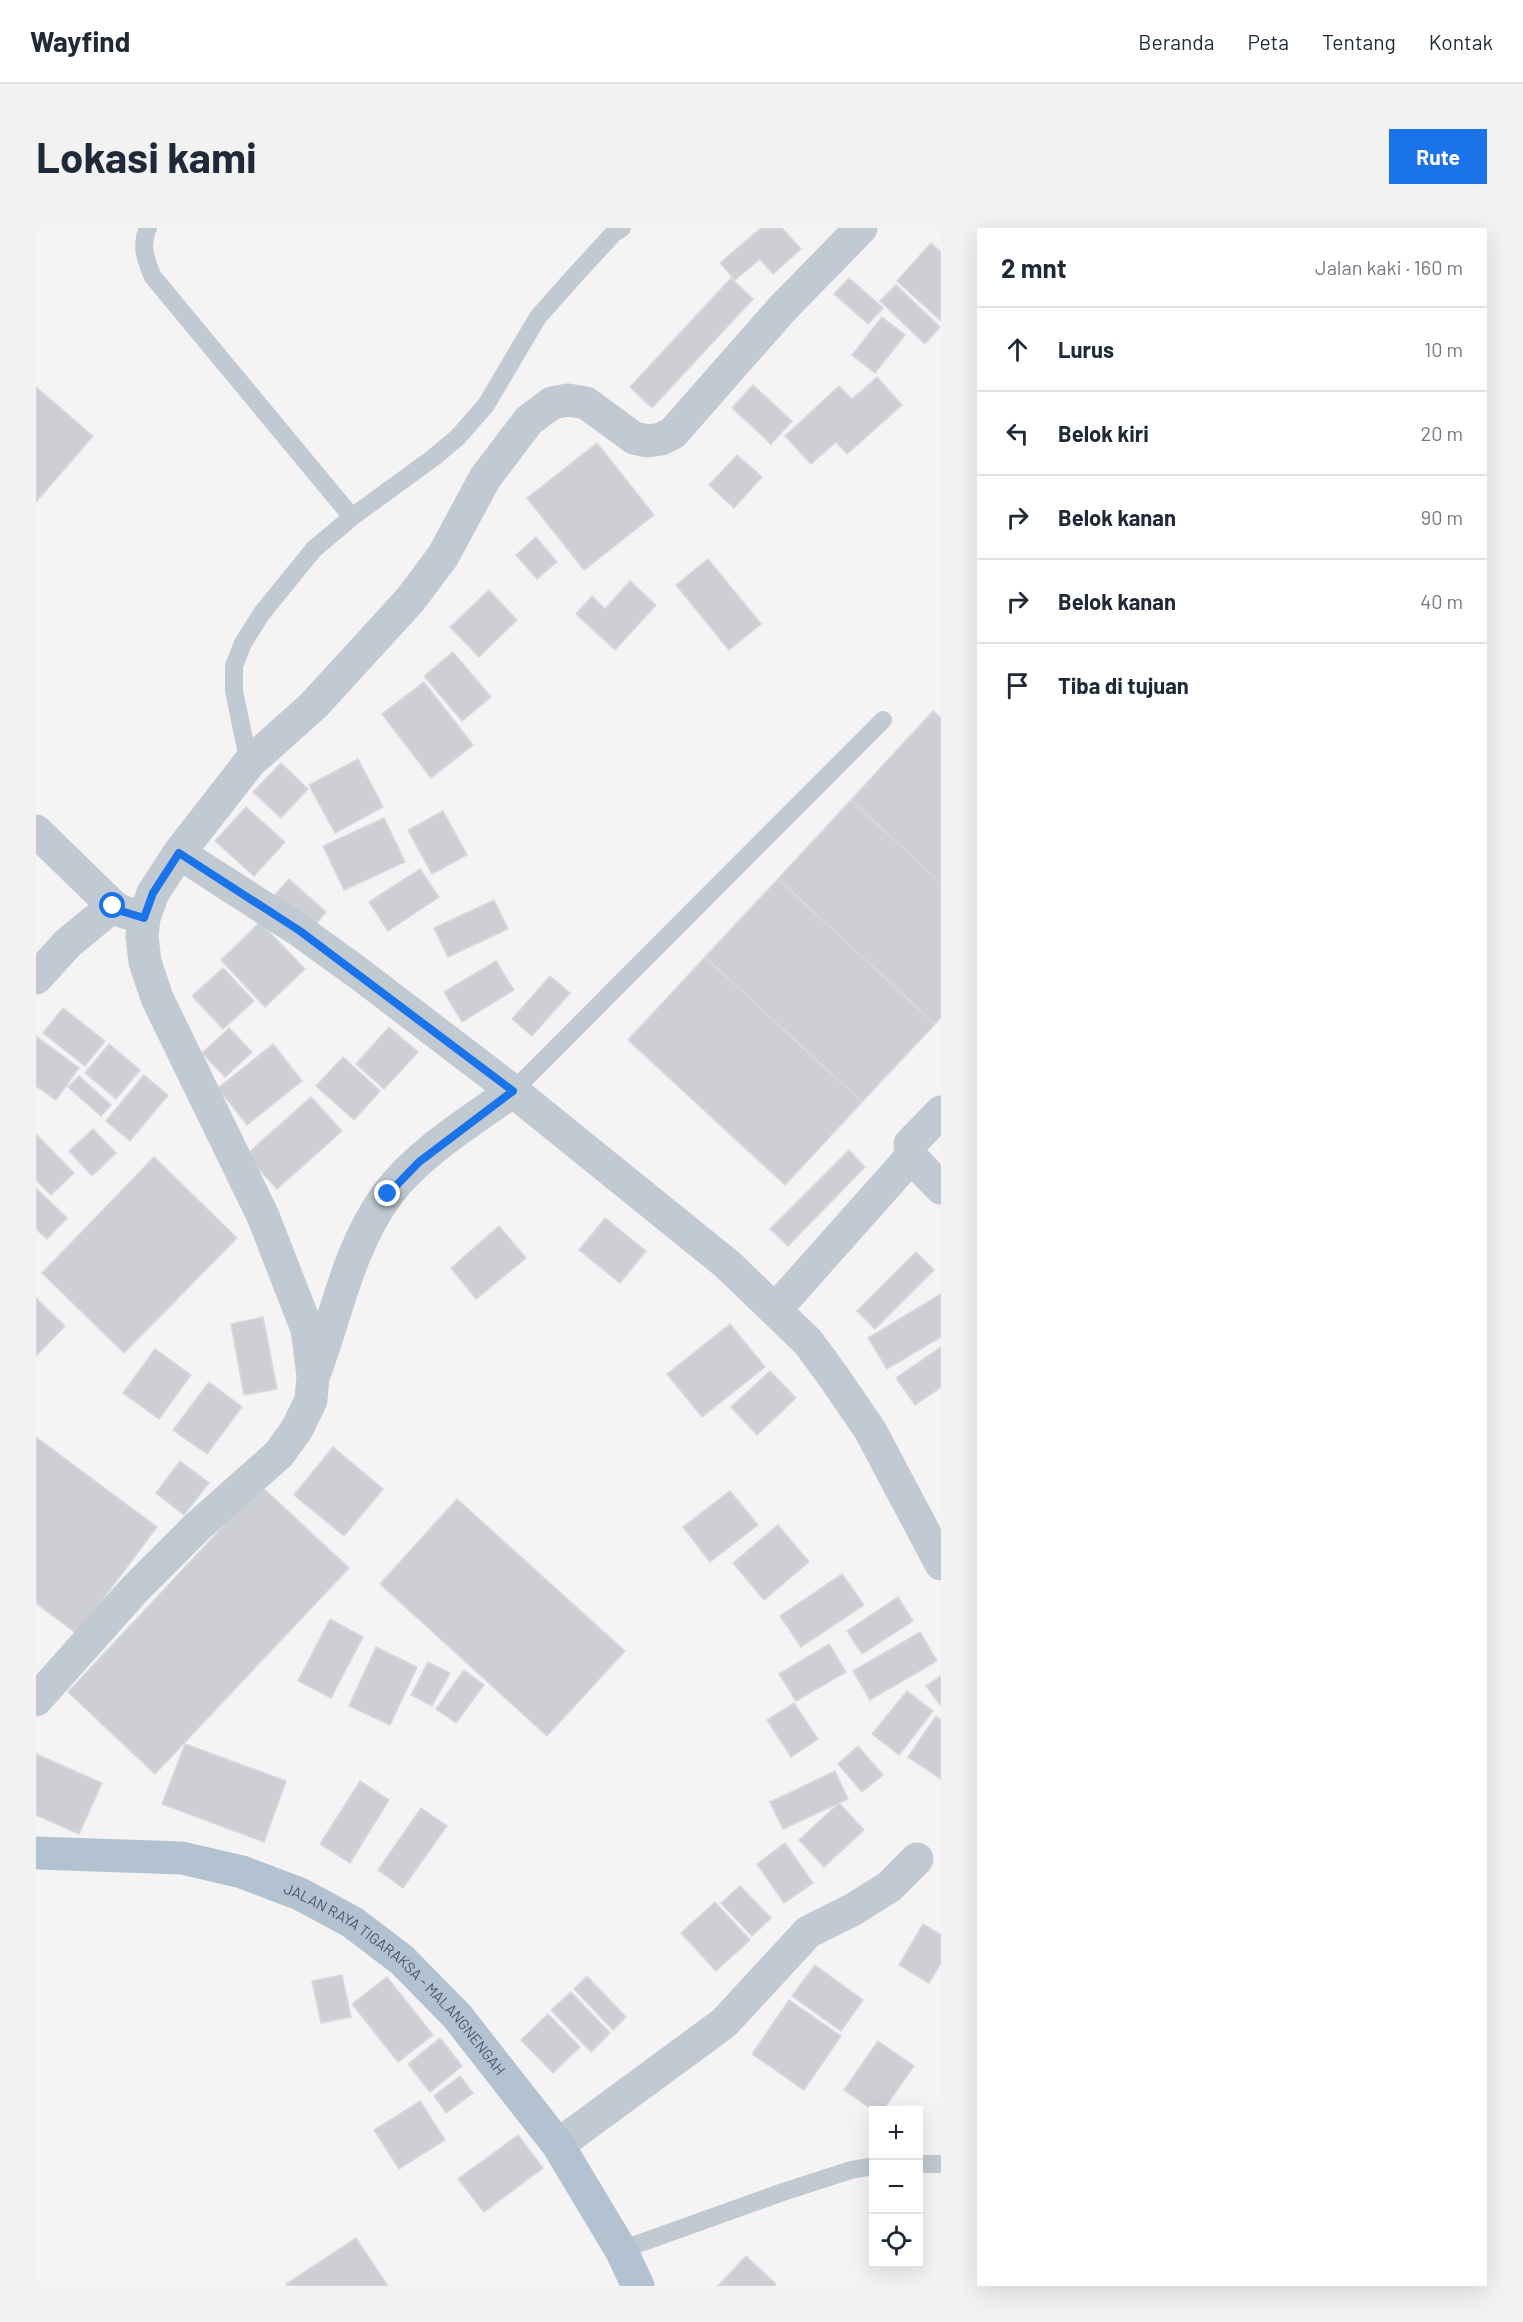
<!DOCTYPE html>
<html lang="id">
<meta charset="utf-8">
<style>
:root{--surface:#fff;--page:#f2f2f3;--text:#1f2937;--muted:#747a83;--line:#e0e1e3;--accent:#1a73e8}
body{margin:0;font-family:Barlow,sans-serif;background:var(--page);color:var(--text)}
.controls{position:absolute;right:18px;bottom:18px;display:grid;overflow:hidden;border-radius:0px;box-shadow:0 6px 24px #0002}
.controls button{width:54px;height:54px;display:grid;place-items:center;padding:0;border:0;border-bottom:2px solid var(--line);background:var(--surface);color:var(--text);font:30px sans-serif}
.stop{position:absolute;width:18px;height:18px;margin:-14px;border:4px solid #1a73e8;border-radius:50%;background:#fff}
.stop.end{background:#1a73e8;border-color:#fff;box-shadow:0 2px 6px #0008}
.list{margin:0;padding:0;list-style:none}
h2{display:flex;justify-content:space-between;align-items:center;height:78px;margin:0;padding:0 24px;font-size:26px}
h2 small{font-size:20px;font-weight:400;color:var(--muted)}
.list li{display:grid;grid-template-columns:39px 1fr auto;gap:18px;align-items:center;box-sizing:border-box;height:84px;padding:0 24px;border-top:2px solid var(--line)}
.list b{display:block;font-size:22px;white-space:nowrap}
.list em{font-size:20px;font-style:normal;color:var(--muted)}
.icon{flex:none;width:33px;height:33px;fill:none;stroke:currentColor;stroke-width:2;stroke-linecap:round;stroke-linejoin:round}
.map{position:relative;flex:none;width:905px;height:2058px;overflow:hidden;border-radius:0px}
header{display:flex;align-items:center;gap:36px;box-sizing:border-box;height:84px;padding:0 30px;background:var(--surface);border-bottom:2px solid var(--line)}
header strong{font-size:28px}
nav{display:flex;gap:33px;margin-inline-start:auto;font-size:21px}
.intro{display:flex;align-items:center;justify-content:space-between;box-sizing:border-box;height:144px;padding:0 36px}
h1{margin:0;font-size:42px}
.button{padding:15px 27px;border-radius:0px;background:var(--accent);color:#fff;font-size:21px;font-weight:700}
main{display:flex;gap:36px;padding:0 36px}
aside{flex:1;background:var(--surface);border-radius:0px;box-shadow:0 6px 24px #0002}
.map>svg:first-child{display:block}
.building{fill:#cdcfd5;stroke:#d7d9de;stroke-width:1.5}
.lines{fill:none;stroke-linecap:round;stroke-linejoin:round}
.lane{stroke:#c1cad2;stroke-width:18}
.street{stroke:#c1cad2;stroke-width:33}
.primary{stroke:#b3c2d1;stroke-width:33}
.route{stroke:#1a73e8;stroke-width:8}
.labels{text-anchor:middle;stroke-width:4.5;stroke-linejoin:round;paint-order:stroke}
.street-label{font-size:15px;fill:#4a5661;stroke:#fff}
</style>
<header>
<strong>Wayfind</strong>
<nav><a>Beranda</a><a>Peta</a><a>Tentang</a><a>Kontak</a></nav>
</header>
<div class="intro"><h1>Lokasi kami</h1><a class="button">Rute</a></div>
<main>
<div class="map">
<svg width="905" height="2058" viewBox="0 0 905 2058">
<rect width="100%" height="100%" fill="#f5f3f3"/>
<!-- building -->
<path class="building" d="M725 0H746L765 21 737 46 724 31 699 52 684 35Z
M895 15 905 24V93L861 53Z
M695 50 717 71 616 180 594 159Z
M813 50 847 80 832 96 798 66Z
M860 57 904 99 889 116 844 73Z
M846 89 869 107 839 145 816 127Z
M841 149 866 177 811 226 800 214 775 236 749 208 803 158 816 171Z
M717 157 756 193 735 216 696 180Z
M0 159 57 208 0 274Z
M561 215 618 287 548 342 491 270Z
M701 227 726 249 698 280 673 257Z
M500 309 521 334 501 351 480 327Z
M672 331 725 396 693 422 640 357Z
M594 353 620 377 579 422 540 386 556 368 569 381Z
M453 362 481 392 443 429 414 399Z
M417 424 455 469 426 493 388 448Z
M388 454 437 517 395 550 346 486Z
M897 483 905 490V655L815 572Z
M322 531 347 579 299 605 273 557Z
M245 535 272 561 245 590 217 564Z
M815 572 905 655V789L899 796 742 651Z
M210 579 249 614 218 648 179 613Z
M407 583 431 627 396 646 372 602Z
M348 590 369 634 308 662 287 618Z
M384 641 403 669 352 703 333 674Z
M253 651 290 684 274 703 237 669Z
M742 651 899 796 826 874 669 729Z
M458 672 472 701 412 729 398 700Z
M224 694 269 741 229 779 185 732Z
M669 729 826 874 749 957 592 812Z
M460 733 478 762 426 794 408 764Z
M187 740 218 773 187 801 156 768Z
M514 748 534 765 496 808 476 791Z
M27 780 69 813 49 838 7 805Z
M353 799 382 824 348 861 320 836Z
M193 800 216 824 189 849 166 825Z
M0 808 43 840 20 872 0 858Z
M73 816 104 842 80 871 49 845Z
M237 816 266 853 211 897 182 860Z
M307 829 344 863 318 892 280 858Z
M108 847 132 867 94 913 70 893Z
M43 848 75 877 65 888 32 859Z
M275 869 306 903 241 961 210 927Z
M57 901 80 925 56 948 33 923Z
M0 906 38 945 15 967 0 952Z
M813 922 829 939 752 1018 734 1001Z
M118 929 201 1010 88 1125 6 1045Z
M0 960 31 990 11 1011 0 1001Z
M569 990 610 1023 584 1055 543 1022Z
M463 998 490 1030 440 1071 415 1040Z
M880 1024 898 1042 839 1101 821 1083Z
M905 1066V1109L851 1141 832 1110Z
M0 1070 29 1098 0 1128Z
M227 1089 241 1161 208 1167 195 1096Z
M694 1096 729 1139 666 1189 631 1146Z
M905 1119V1159L879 1177 860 1150Z
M119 1121 155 1147 123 1191 87 1165Z
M734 1143 760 1170 721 1207 695 1179Z
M173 1154 206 1179 171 1226 137 1202Z
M0 1209 121 1299 41 1406 0 1375Z
M297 1219 347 1261 308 1308 258 1267Z
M144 1233 173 1255 148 1287 120 1265Z
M225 1258 313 1340 119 1546 32 1464Z
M694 1263 722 1297 674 1334 647 1299Z
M421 1271 589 1423 511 1508 344 1356Z
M742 1297 773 1334 728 1372 697 1335Z
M806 1346 828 1377 765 1419 744 1388Z
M862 1369 877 1393 826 1426 811 1403Z
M294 1391 327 1409 295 1470 262 1453Z
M884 1404 901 1433 834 1472 817 1443Z
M793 1416 810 1444 760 1473 743 1446Z
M340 1419 381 1439 354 1497 313 1478Z
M392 1434 414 1445 396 1478 375 1467Z
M428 1442 448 1457 420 1495 400 1481Z
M905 1448V1478L890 1458Z
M871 1463 897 1483 863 1527 836 1506Z
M758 1475 782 1511 755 1529 731 1492Z
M900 1488 905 1492V1551L872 1529Z
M149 1516 250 1553 228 1614 126 1576Z
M822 1518 847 1547 826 1564 802 1536Z
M0 1526 66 1555 43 1606 0 1587Z
M799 1543 812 1571 747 1601 734 1574Z
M324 1553 353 1572 314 1635 284 1616Z
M803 1575 828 1602 788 1639 763 1612Z
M385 1580 411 1598 367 1660 342 1642Z
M749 1615 777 1655 748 1675 721 1636Z
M704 1658 735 1690 716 1708 685 1675Z
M679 1674 714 1712 680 1743 645 1705Z
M887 1696 905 1707V1735L893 1755 863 1737Z
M779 1737 827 1772 805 1803 756 1768Z
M306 1747 315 1789 285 1795 276 1753Z
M551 1748 590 1789 577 1802 538 1761Z
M351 1749 397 1807 362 1834 316 1776Z
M535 1764 574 1805 555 1824 515 1782Z
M753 1772 805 1808 768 1862 716 1826Z
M512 1786 544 1819 517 1845 485 1812Z
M404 1810 426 1838 394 1864 372 1836Z
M842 1813 878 1838 847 1882 838 1883 808 1862Z
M424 1848 437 1865 410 1885 398 1868Z
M384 1873 409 1912 363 1941 338 1902Z
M482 1907 507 1940 448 1984 422 1951Z
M320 2010 352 2058H252L250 2056Z
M710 2028 740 2056 738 2058H682Z"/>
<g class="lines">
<!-- lane -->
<path class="lane" d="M112 0C104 17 110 33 117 49L316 289
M213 535 198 463V438L207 415 226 385 278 321 316 289 397 230 422 209 450 177 502 89 542 44 578 5 586 0
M477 863 847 492
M882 1936H905
M585 2022 747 1964 815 1942 838 1938"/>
<!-- street -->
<path class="street" d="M0 603 77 678 85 683 108 690
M143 625 264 703 321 744 477 863 691 1036 772 1114 797 1148 834 1202 905 1336
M0 750 32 715 77 678
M905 884 874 916 875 929 905 960
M739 1082 875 929
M279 1144C301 1085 313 1019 351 967 382 925 435 893 477 863
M0 1472 99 1361 161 1299 243 1226 261 1201 275 1172 277 1148 271 1101 227 988 121 770 109 734 106 708 108 690 117 665 143 625 213 535 277 478 374 372 407 328 449 250 493 192 516 175 532 172 550 175 598 210 612 213 625 211 637 205 745 82 825 0
M522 1917 688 1795 772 1704 816 1682 853 1659 881 1631"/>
<!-- primary -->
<path class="primary" id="s1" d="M0 1625 146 1630 206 1644 264 1666 316 1694 366 1732 421 1788 522 1917 585 2022 602 2058"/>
</g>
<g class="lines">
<!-- route -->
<path class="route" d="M77 678 85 683 108 690 117 665 143 625 264 703 477 863 383 934 352 966"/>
</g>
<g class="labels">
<!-- street labels -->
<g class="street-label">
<text dy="5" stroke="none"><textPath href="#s1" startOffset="398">JALAN RAYA TIGARAKSA - MALANGNENGAH</textPath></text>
</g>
</g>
</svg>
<div class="controls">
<button>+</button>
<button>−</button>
<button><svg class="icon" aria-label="locate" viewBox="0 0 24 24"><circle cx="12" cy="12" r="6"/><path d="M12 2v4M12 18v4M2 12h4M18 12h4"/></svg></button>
</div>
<div class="stop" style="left:77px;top:678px"></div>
<div class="stop end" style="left:352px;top:966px"></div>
</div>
<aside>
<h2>2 mnt<small>Jalan kaki · 160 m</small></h2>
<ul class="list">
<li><svg class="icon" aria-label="ahead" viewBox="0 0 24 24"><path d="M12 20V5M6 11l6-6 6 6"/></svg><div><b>Lurus</b></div><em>10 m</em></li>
<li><svg class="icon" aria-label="left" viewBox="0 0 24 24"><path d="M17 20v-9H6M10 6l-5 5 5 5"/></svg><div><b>Belok kiri</b></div><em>20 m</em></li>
<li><svg class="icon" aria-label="right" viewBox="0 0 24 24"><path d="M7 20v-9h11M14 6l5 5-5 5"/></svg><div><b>Belok kanan</b></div><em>90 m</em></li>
<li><svg class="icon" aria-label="right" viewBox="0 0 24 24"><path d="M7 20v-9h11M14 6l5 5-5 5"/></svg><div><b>Belok kanan</b></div><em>40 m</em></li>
<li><svg class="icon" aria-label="arrive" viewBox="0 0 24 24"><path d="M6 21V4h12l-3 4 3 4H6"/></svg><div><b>Tiba di tujuan</b></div></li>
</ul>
</aside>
</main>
